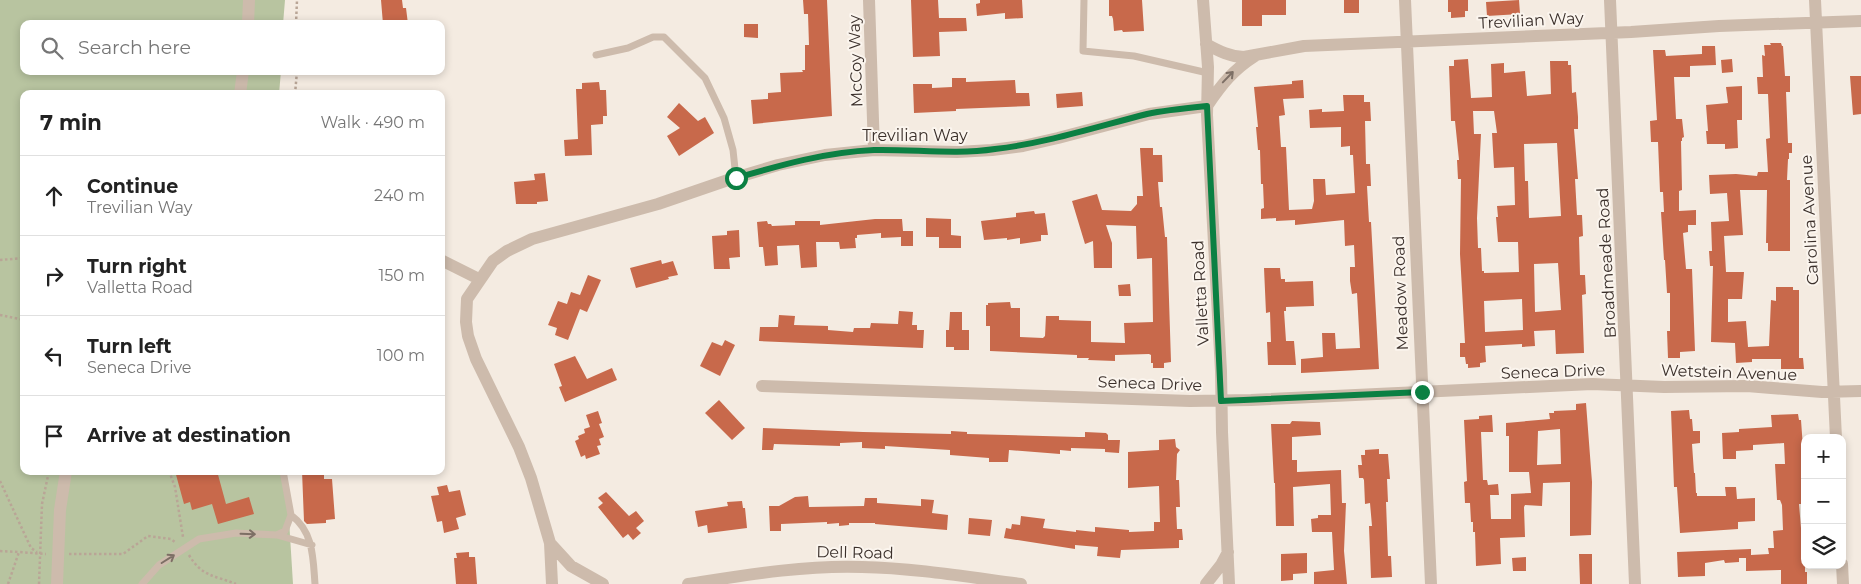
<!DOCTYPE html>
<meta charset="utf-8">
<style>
:root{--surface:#fff;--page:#f6f6f6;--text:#222;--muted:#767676;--line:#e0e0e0}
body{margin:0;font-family:Montserrat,sans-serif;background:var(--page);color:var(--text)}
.controls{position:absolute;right:15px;bottom:15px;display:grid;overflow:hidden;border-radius:10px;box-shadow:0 2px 8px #0003}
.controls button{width:45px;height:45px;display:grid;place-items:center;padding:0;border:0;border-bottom:1px solid var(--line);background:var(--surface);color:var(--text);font:25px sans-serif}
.stop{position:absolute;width:15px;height:15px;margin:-11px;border:4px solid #0b8043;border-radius:50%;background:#fff}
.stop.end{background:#0b8043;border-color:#fff;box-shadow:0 1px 5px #0008}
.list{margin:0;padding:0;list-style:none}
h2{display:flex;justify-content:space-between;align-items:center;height:65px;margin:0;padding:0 20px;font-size:21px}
h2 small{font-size:16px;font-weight:400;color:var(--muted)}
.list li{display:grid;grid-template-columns:32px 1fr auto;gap:15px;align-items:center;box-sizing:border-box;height:80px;padding:0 20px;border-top:1px solid var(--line)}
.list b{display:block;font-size:19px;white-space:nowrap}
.list p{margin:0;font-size:16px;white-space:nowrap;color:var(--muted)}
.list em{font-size:16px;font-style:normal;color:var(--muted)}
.icon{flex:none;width:28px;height:28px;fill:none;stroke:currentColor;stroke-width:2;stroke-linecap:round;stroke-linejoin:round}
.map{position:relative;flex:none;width:1861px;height:584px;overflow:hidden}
.search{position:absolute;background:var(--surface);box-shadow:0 2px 8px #0003;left:20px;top:20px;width:425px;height:55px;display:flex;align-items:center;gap:12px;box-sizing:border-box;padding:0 18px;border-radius:10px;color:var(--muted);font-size:19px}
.panel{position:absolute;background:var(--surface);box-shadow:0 2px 8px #0003;left:20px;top:90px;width:425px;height:385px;border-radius:10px}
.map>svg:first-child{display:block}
.green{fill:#b8c4a0}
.building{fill:#c8694b;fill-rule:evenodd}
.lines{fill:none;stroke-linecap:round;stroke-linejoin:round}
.path{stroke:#b9a596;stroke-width:2.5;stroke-dasharray:2.5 2.5;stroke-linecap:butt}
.lane{stroke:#cdbbac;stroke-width:7}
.street{stroke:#cdbbac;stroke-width:12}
.oneway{stroke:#7d6f65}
.route{stroke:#0b8043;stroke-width:6}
.labels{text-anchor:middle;stroke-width:4;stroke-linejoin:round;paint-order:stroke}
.street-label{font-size:16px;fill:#3b302b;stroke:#fbf5ee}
</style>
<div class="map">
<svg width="1861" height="584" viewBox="0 0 1861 584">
<rect width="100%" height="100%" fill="#f4ebe1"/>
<!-- green -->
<path class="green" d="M0 0H285L283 24H24V71H281L279 94H24V471H286L293 584H0Z"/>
<!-- building -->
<path class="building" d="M381 0H402L403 8H406L408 24H383Z
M803 0H827L832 116 753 124 751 100 768 99V93L781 92 780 73 803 72 802 70H805V45H809L808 14H804Z
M911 0H938L939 18H966L967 31 939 32 940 56 913 57Z
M980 0H1022L1023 18 1005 19V13L977 16 976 4 980 3Z
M1109 0H1142L1144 31 1123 32 1122 30 1114 31 1113 19 1112 16H1109Z
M1242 0H1286V15H1262V26H1242Z
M1344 0H1359V13H1344Z
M1448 0H1468V11H1465V17L1451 18V12H1448Z
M1519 0 1520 14 1487 16 1486 2Z
M744 24H758V38L744 37Z
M1770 43H1781L1782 46H1783L1785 76H1790V92H1786L1788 143H1792V153H1789V159H1788L1787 180H1790V251H1768V243H1766L1767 190H1740L1743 235 1724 236 1726 272H1744L1742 299H1728V322L1746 321 1748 347 1769 346 1771 300 1776 301V287H1793V290H1799V358H1803L1804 369H1781V359H1752V362L1736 363 1735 343 1711 342 1713 266H1710L1709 251H1712L1711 222 1729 221 1727 193 1710 194 1709 175 1736 174 1757 176 1758 172H1768L1766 139 1770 138 1768 94H1758L1757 77H1763L1762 55 1765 56 1764 45H1771Z
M1702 46H1715L1716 65 1690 66V77H1674L1676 119H1682L1684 137 1682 138V141H1681L1682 190 1679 191V211L1696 210V225H1688V232L1683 233 1686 269H1692L1695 351 1680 352V358H1668L1667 331H1670V293H1667L1665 260H1664L1661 212H1664L1663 192H1660L1658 142H1651L1650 121 1657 120 1653 50H1665L1666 56 1702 54Z
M1468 59 1471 98 1492 97 1491 64 1504 63V73L1525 71 1527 96 1551 94 1550 61H1568V65H1571L1572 93 1576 92 1578 117V129H1574L1578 179H1575L1577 215H1582L1583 236 1579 237 1580 275H1585L1586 294 1582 295 1584 353 1556 354 1555 330 1534 331 1535 346 1522 347V344L1485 346 1486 362 1480 363V367L1468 368V364H1466L1465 357H1460V343H1465L1460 254 1461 179H1458L1457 160H1459L1455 121H1451L1449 66H1454V60ZM1473 111H1494L1497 133H1492L1494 168 1514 167 1515 205 1497 206 1498 217H1496L1498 242H1518L1519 272 1484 273V271H1482L1481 248H1478L1477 218 1481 134H1474ZM1557 143 1561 216 1529 218 1528 181H1525L1524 144ZM1558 263 1561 310 1535 312 1534 264ZM1522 299 1523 330 1485 332 1484 301Z
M1732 59 1733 72 1722 73 1721 60Z
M1850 76H1861V114L1853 115Z
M952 78H966V82L1015 80 1016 93H1029L1030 106 956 109V111L914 113 913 84H932V88L952 87Z
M1303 80 1304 98 1283 99 1285 115 1279 116 1281 147H1286L1289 210 1312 209 1314 201 1313 179H1325L1326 195 1355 193 1353 155H1350V146L1341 147V127L1310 128 1309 110 1322 109V112L1344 111 1343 95H1364V102H1370L1371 121H1365L1366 164H1370L1371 186H1367L1369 222H1371L1379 369 1301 373V359L1323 357 1322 333H1335L1336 349 1360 348 1357 293 1352 294 1350 281V267H1355L1354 245 1345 246 1344 220 1295 225V220L1276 221V218L1261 219V209L1264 208 1263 184H1261L1260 150H1258L1256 127H1258L1254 87 1292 84V81Z
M599 82 600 90H606L607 116H603V124L591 125 592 155 565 156 564 140 578 139 576 89H582V83Z
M1742 86V120H1737L1738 148 1725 149V144H1707L1706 131H1708L1706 105 1728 103 1726 87Z
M1082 92 1083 106 1057 108 1056 94Z
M679 103 698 121 705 117 714 133 679 156 667 136 680 128 667 117Z
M1140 148H1153V155H1162L1163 182H1158L1160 207H1162L1165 237H1167L1171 362 1164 363V368H1153V363H1151V355L1149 354 1115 355V361L1088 360 1089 358H1077V355L990 351V326H986V305H988V303L1010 302 1011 308H1020V337L1043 338 1045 336 1046 316H1059V320L1091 321V342L1125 343 1124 323 1153 322 1152 258 1137 259 1136 226 1106 225 1112 243V268H1094L1093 241 1085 244 1072 201 1097 194 1102 210 1131 211 1137 204V196H1143Z
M545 173 548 201 537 202V204H516L514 182 535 180 534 174Z
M1034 211 1035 214 1045 213 1048 235H1041V241L1020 244V238L1007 240V238L984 240 981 221 1016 217V213Z
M926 218 951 219V235L961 236V248H939V237H926Z
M875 219H902L903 231H913V246H901V237L881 238V233L857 235V238H855L856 248 840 249 839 242H816L817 267 801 268 799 245 777 246 778 265 765 266 763 247H759L757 222 767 221 768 224H771L772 226 795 225V221H820V225Z
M739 230 740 257 729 258 730 269H714L712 236 727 235V231Z
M661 260 662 264 673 261 678 275 668 277 669 279 636 288 630 268Z
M1264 268H1280L1281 279H1285V282L1313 281 1314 306 1286 307V311H1284L1286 341H1294L1296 365H1268L1267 342H1271L1270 312 1266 313Z
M588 275 601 280 587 312 580 309 568 340 555 335 557 328 548 325 558 301 567 304 571 292 580 295Z
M1130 284 1131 296H1119L1118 285Z
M899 311 913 312 912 325H917V330H924L923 348 759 341 760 327H778L779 315 795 316 794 325 828 326V330L853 332 854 328H870L871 323 898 324Z
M950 312H962V330H969V350H954V347H946V330H949Z
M725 340 735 345 720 376 700 366 712 342 722 346Z
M575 356 587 379 612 368 617 380 565 402 559 387 562 386 554 364Z
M719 400 745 428 732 440 705 413Z
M1586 403 1592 482 1591 535 1570 536V482L1543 483 1542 506 1525 505 1524 507 1525 537 1500 538 1501 564 1476 566 1475 532H1473V522H1471L1470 503H1465L1464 482 1467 481 1464 420 1479 419V416L1492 415 1493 432H1481L1483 480H1487L1488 485 1498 484 1499 495H1490L1491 519H1511V494L1531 493 1529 472H1509V436H1506V423L1550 419 1549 413H1554V411L1576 410V404ZM1560 429 1561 464 1537 465 1538 431Z
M1689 410 1690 419H1692L1693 431H1700V443L1692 444 1694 473H1695L1696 493H1697V496H1726L1725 487H1736L1737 499 1755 498V521L1738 522V529L1680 533 1677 487H1674L1671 411Z
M598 411 602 423 599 424 604 437 599 439 601 445 597 446 600 454 586 459 585 455 581 457 575 441 579 439 578 436 585 433 584 429 590 427 586 415Z
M1798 414 1799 420H1801L1805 476V504H1799L1801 528H1805V572H1807V584H1781V570L1746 571V558H1739V562L1725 563 1724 560 1705 563V576L1678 577 1677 552 1751 549V555L1769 554 1768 548H1774L1773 531 1783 530 1782 505 1780 500H1777L1775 464H1785L1784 443 1753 445V450L1736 451V459H1723L1722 433 1739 432V429L1772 427 1771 415Z
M1292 421 1320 422 1321 435 1292 437V460H1297V472L1341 470 1342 503H1346L1344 551 1347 584H1314V572L1334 570 1332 532H1312L1311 519 1318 518V515H1331L1330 484 1293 487 1294 526H1276L1275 483H1274L1271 424H1290Z
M763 428 863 432 951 434V431L967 432V434L1079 437H1085V432L1106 433 1108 435V440H1120L1119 453 1105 452V449L1071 448V451L1060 450V454L1009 450 1008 462H989V458L950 455V450L885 446V449L862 448V442L840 443V446L774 444 773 450H762Z
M1175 439 1176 447 1180 450 1177 454 1176 480H1179L1180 507H1176L1177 529H1182L1183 540H1179V548L1121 550 1120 558 1097 556 1098 547 1075 545V549L1004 538 1006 528 1011 529 1012 524 1020 525 1021 516 1045 519 1043 528 1076 532V530L1095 532V527L1129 530V532L1154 531V522H1160L1159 486 1128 488V452L1159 450V440Z
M1379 449V454H1388L1390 479H1387L1388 502H1386L1388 556H1391L1392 577 1371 578 1369 526H1372L1370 503 1365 504 1364 480 1363 478H1359L1358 465H1362L1361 455H1365V450Z
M175 471H217L226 504 249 497 254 514 218 524 212 504 192 510 190 502 184 504Z
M302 471H324V479H332L335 519 326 520V523L307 524 304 521Z
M447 485 449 492 460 490 466 515 456 518 459 529 444 533 442 521 437 522 431 496 439 495 437 487Z
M606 492 629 516 636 511 644 521 636 528 641 533 633 540 628 534 623 538 598 507 603 503 598 498Z
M808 496 809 507 864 506 865 498H877V503L921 506V499L934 500 932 513 948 515 947 530 875 524V523H849V525L839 526V523L827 524V522L781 524V531H770L769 506H779L795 497Z
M742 501 743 508H745L747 528 708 533 707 525 698 527 695 511 728 506 727 502Z
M969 518 992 520 990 536 968 534Z
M469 552V557H475L477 584H456L454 558H457L456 553Z
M1307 553V573L1293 574V580L1281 581V554Z
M1579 554H1592V584H1580Z
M1526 557V571H1513L1512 558Z"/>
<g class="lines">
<!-- path -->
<path class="path" d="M296 24 297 0
M295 94 297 71
M0 260 24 258
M0 315 24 320
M169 471 175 487 183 537
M0 481 31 548 37 552
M0 551 19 552
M69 554H123L148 536 171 539 176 543
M189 555C202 577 214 575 236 584
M8 584 19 552 46 554
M39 584 42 504 49 471"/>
<!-- lane -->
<path class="lane" d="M1084 0 1083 51 1134 56 1208 73
M596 55 628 48 653 37H664L705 78 724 118 733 150 736 178
M76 471H90
M291 515C314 532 313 559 315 584
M277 535 312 545
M142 584 159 565 199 539 236 533 277 535 285 531 291 515 283 471"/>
<!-- street -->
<path class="street" d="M869 0 874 150
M1203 0 1208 67 1207 115 1221 371 1222 432 1229 584
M1405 0 1431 584
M1610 0 1635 584
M1815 0 1836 438
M248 24 249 0
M1206 44C1219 51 1230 57 1244 57L1304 46 1631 32 1719 26 1861 21
M240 94 243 71
M441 260 479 279
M762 386 1190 401 1251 400 1592 384 1664 387 1747 386 1822 392 1861 391
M550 543 571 566 603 584
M1842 564 1843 584
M57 584 60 510 66 471
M552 584 550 543 531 478 519 447 476 359 468 336 466 322 467 299 493 261 507 251 532 239 658 204 728 180 778 165 825 155 874 150 957 152 992 150 1023 146 1058 138 1149 114 1207 106C1222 84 1233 70 1255 56
M688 584C746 575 804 565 862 567 915 568 968 577 1021 584
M1206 584 1221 565 1228 552"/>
</g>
<!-- one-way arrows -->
<defs><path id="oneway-shaft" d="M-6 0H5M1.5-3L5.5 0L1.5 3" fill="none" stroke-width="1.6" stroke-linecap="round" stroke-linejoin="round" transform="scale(1.25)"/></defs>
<g class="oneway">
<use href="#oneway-shaft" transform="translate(1228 77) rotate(-46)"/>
<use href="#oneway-shaft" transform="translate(248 534) rotate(2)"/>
<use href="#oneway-shaft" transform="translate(168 559) rotate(-32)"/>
</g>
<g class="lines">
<!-- route -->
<path class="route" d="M736 178C781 165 826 152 874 150 914 149 955 155 995 149 1047 143 1096 127 1147 114 1166 110 1187 108 1207 106L1221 401 1422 392"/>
</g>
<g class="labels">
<!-- street labels -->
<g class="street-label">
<text transform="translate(1531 20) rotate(-3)" y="6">Trevilian Way</text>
<text transform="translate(855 61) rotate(-92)" y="6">McCoy Way</text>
<text x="915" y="141">Trevilian Way</text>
<text transform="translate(1809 220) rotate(-93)" y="6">Carolina Avenue</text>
<text transform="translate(1606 263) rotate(-93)" y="6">Broadmeade Road</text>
<text transform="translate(1200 293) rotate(-93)" y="6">Valletta Road</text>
<text transform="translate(1400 293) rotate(-92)" y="6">Meadow Road</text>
<text transform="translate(1553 371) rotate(-2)" y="6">Seneca Drive</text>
<text transform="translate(1729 372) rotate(2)" y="6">Wetstein Avenue</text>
<text transform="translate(1150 383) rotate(2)" y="6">Seneca Drive</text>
<text transform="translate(855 552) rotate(1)" y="6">Dell Road</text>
</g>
</g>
</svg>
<div class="controls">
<button>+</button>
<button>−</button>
<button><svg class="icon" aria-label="layers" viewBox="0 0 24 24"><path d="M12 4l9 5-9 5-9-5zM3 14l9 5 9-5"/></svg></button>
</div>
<div class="stop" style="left:736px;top:178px"></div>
<div class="stop end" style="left:1422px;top:392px"></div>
<div class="search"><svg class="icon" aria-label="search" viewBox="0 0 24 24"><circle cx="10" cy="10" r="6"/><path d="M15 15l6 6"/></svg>Search here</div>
<section class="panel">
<h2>7 min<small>Walk · 490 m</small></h2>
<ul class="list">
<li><svg class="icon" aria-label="ahead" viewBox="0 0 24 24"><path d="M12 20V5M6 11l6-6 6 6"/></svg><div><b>Continue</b><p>Trevilian Way</p></div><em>240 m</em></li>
<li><svg class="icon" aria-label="right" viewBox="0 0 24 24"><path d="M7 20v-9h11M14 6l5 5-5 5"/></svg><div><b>Turn right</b><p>Valletta Road</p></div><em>150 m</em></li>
<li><svg class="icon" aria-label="left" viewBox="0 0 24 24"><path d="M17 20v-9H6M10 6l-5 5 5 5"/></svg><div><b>Turn left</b><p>Seneca Drive</p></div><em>100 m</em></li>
<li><svg class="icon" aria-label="arrive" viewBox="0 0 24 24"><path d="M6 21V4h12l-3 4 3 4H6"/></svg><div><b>Arrive at destination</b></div></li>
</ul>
</section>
</div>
